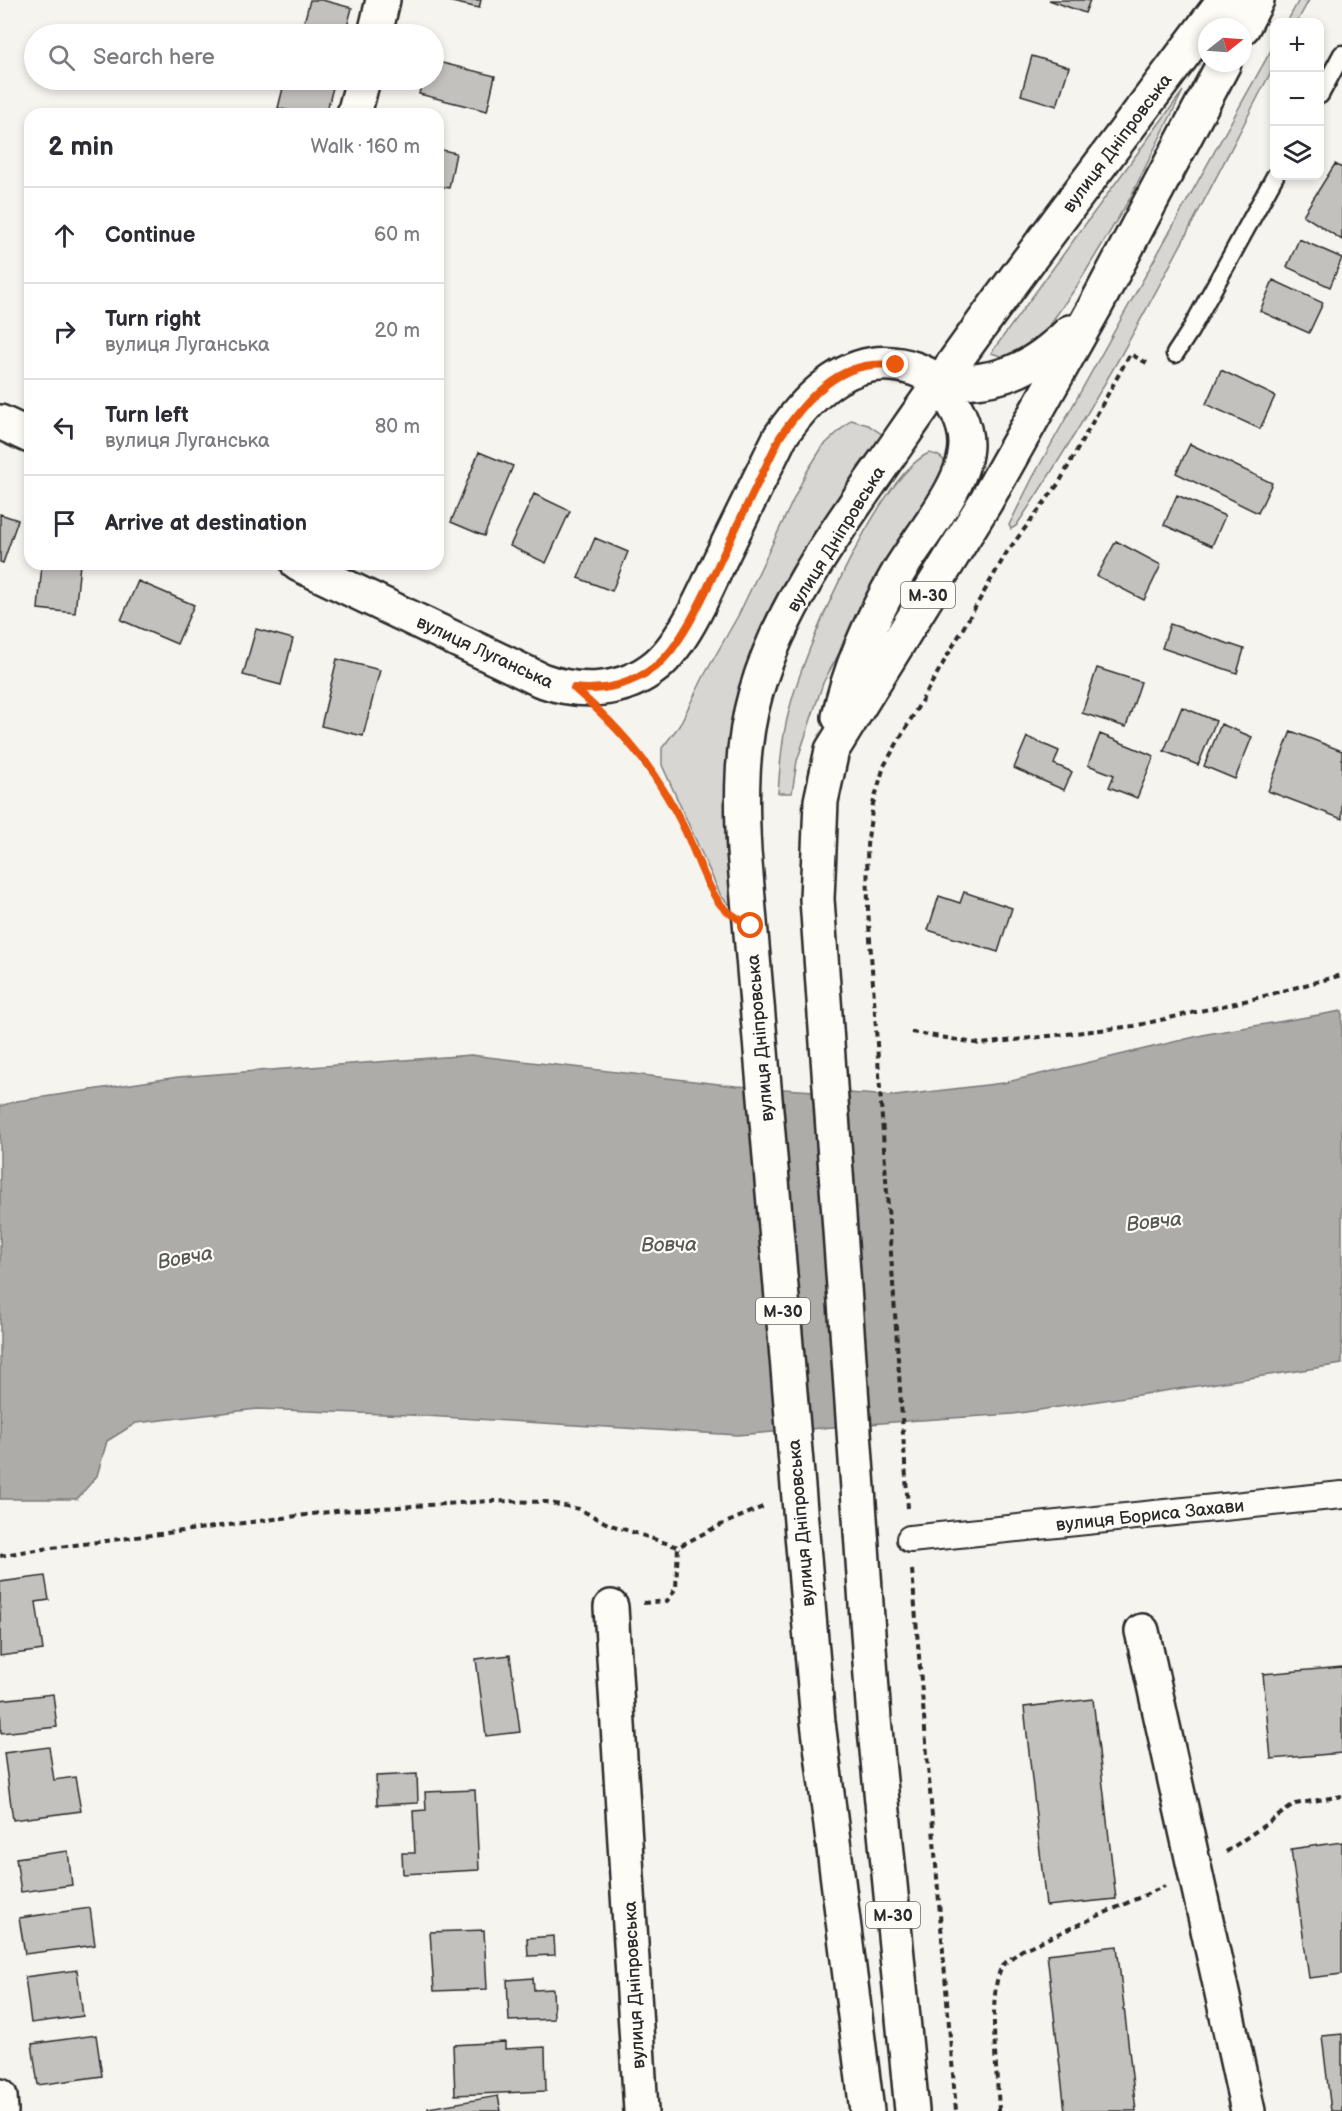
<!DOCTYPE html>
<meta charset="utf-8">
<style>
:root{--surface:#fff;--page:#f2f2f3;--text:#2b2b33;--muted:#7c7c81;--line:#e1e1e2}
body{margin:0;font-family:"Balsamiq Sans",sans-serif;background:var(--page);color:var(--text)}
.controls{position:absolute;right:18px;top:18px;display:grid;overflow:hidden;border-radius:12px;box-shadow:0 3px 9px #0003}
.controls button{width:54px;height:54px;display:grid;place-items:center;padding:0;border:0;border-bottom:2px solid var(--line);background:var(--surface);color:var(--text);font:30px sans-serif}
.compass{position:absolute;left:1198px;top:18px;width:54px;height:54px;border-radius:50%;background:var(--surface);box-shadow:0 3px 9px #0003;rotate:73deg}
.stop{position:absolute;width:18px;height:18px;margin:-14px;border:4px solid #ea580c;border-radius:50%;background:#fff}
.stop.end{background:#ea580c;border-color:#fff;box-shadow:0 2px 6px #0008}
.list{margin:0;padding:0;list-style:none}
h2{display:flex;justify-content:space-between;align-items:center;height:78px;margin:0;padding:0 24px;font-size:26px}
h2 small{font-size:20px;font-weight:400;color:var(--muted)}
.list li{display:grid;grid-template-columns:39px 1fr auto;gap:18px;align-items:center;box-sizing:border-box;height:96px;padding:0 24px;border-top:2px solid var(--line)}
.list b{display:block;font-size:22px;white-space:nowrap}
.list p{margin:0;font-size:20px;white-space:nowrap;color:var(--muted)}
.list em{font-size:20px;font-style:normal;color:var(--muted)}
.icon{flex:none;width:33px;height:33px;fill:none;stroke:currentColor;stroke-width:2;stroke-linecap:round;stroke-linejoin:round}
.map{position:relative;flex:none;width:1342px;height:2111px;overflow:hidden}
.search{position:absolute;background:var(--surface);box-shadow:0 3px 9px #0003;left:24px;top:24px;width:420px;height:66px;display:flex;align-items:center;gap:15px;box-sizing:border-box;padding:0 21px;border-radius:33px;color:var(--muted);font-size:22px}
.panel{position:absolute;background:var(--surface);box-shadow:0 3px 9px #0003;left:24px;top:108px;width:420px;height:462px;border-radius:18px}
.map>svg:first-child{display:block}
.green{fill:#d7d6d2;stroke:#81807e;stroke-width:1.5}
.water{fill:#adaca9;stroke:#797877;stroke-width:1.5}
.building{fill:#c2c1be;stroke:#2b2b2b;stroke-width:1.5}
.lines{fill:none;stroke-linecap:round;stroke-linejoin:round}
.service-casing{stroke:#2b2b2b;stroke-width:21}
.pedestrian-casing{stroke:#2b2b2b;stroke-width:30}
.minor-casing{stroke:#2b2b2b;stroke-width:38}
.secondary-casing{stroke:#2b2b2b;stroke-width:38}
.trunk-casing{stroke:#2b2b2b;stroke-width:38}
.path{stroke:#2b2b2b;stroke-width:4;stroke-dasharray:6 4.5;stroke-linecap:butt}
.service{stroke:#fdfcf7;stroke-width:16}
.pedestrian{stroke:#fdfcf7;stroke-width:26}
.minor{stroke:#fdfcf7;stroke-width:33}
.secondary{stroke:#fdfcf7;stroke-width:33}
.trunk{stroke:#fdfcf7;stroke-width:33}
.route{stroke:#ea580c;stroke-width:8}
.labels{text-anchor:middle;stroke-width:4.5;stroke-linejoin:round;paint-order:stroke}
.shield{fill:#fdfcf7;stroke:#6a6a68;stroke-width:1.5}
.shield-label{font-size:16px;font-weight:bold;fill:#2b2b2b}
.street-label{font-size:18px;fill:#2b2b2b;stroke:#fdfcf7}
.water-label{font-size:20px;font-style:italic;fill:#585857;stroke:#fdfcf7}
</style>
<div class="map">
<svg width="1342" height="2111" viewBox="0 0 1342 2111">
<rect width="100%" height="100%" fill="#f5f4ef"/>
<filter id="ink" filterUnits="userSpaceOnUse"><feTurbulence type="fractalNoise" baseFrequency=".0167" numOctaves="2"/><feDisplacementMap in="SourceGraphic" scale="12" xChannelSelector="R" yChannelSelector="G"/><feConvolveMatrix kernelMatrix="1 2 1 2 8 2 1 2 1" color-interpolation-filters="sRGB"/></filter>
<g filter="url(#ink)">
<!-- green -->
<path class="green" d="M1299 0H1309L1297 22H1287Z
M1274 45V66C1193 221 1115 380 1016 526L1011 529 1009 525 1033 477Z
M1183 91 1129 200 1077 286 1041 337 1028 352 1008 358 991 353Z
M851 420 868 425 883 435 858 467 816 533 782 596 739 905 729 904 721 896 662 765V748L679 726 705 674 739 614 806 473 823 446Z
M929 453C940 455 944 458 948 469L870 596 823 683 797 761 792 793H778C780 765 782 737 789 711 802 655 878 476 929 453Z"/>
<!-- water -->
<path class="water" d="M1342 1011V1364L1013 1414 906 1421 737 1435 409 1415 257 1409 136 1423 107 1441 97 1476 77 1499H0V1106L17 1101 178 1077 471 1055 736 1086 895 1096 1003 1083 1207 1034Z"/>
<!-- building -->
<path class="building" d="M310 0H322L352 8 345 34H301Z
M443 0H481L479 8Z
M1049 0H1090L1085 13Z
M1032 56 1069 67 1057 106 1021 95Z
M434 61 495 76 487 111 419 94 422 80H434Z
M285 80H335L326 114H300L278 108Z
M438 149 456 153 449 188 438 186Z
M1335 164 1342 168V240L1303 215Z
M1299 239 1342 258 1330 287 1287 267Z
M1273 280 1323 303 1309 333 1260 311Z
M1221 370 1275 396 1260 429 1206 404Z
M1190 444 1272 483 1258 513 1176 473Z
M479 452 513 466 484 536 451 522Z
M534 494 570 511 546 563 510 546Z
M1177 495 1225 516 1212 546 1164 525Z
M0 514 18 520 3 563 0 562Z
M595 538 628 552 612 591 578 578Z
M1116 541 1161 565 1144 600 1097 576Z
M42 564H80L75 613 38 609Z
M138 581 194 605 177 644 121 620Z
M1170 624 1244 649 1237 673 1162 648Z
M256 629 293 639 281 685 243 675Z
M337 659 380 670 363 736 321 726Z
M1097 668 1141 682 1126 727 1082 713Z
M1182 707 1216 721 1198 765 1164 751Z
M1221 724 1252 737 1235 779 1204 766Z
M1291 731 1342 751V819L1268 791Z
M1100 734 1154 756 1137 798 1109 787 1114 775 1088 765Z
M1027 737 1059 751 1054 764 1072 772 1064 790 1014 768Z
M964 892 1012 908 998 952 928 930 939 896 960 903Z
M45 1576 49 1600 36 1602 43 1650 0 1656V1582Z
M510 1655 520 1732 486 1736 476 1659Z
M1342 1667V1753L1271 1759 1263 1674Z
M53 1694 57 1727 1 1733 0 1700Z
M1093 1699 1116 1899 1046 1906 1024 1707Z
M49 1747 54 1780 75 1777 81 1811 13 1820 4 1753Z
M417 1774 418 1803 377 1805 376 1776Z
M475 1790 479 1870 403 1874 402 1853H415L413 1811 426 1810 425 1792Z
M1342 1842V1974L1309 1978 1291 1849Z
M68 1851 72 1885 21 1892 16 1858Z
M90 1908 95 1945 25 1954 19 1918Z
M484 1930 487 1989 434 1991 430 1932Z
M554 1936 555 1955 528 1956 527 1938Z
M1117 1946 1136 2111H1065L1047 1954Z
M77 1970 83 2016 31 2023 25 1977Z
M533 1978 534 1990 553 1989 554 2019 509 2021 507 1980Z
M1342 2034V2111H1331L1322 2036Z
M96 2035 102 2076 38 2085 32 2044Z
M505 2042V2049L545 2047 546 2091 455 2095 453 2045Z
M498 2096 501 2111H429L428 2108Z"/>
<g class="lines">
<!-- service casing -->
<g class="service-casing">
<path id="service" d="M1320 95 1342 54
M1175 354 1190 331 1275 176"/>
</g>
<!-- pedestrian casing -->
<g class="pedestrian-casing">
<path id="pedestrian" d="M910 1539 1342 1495"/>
</g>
<!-- minor casing -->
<g class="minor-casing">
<path id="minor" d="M375 34 383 0
M354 114 363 80
M611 1607 641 2111
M1142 1631 1248 2111
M0 2096 1 2111"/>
</g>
<!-- secondary casing -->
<g class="secondary-casing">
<path id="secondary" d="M0 422 30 436
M298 564 541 680C580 694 623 693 657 665 684 642 705 592 720 560 740 519 760 478 780 437 811 392 855 348 915 369 924 372 932 377 940 382"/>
</g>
<!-- trunk casing -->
<g class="trunk-casing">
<path id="trunk" d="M1243 27 1257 0
M940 382C997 384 1030 372 1070 332
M839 717C850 665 872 618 898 573 919 537 966 485 966 444 966 421 952 401 940 382
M867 2111 818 1722 744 851C741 797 741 744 756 692 782 602 844 520 897 444 1001 293 1114 147 1224 0
M912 2111 874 1719 817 899 821 801 832 750 986 501 1095 307 1224 63"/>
</g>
<!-- path -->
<path class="path" d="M609 720C639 753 666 790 685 830 694 850 701 871 711 890
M911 1032 981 1044 1134 1026 1253 999 1342 975
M908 1508 868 909 867 845 873 804 884 766 1007 552 1059 483 1130 354 1151 365
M0 1556 21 1552 336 1511 491 1501 546 1502 579 1509 608 1524 678 1547 716 1527 765 1506
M912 1570 956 2111
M643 1603 667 1601 676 1588 678 1547
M1226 1852 1295 1804 1342 1796
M999 2111C998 2080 986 1989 1003 1965 1008 1960 1016 1955 1022 1950L1165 1886"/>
<!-- service -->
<use href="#service" class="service"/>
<!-- pedestrian -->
<use href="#pedestrian" class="pedestrian"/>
<!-- minor -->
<use href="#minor" class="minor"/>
<!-- secondary -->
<use href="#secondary" class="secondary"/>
<!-- trunk -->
<use href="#trunk" class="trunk"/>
</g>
</g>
<g class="lines" filter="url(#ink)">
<!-- route -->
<path class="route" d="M751 926C739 919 726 913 718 901 703 879 696 853 685 830 678 815 669 799 660 785 638 748 607 717 574 688 603 692 633 684 656 666 683 645 707 588 722 557 741 517 761 477 780 437 802 405 831 369 872 365 880 364 888 365 896 365"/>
</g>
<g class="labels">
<!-- shield labels -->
<g class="shield">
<rect x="901" y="582" width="54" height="26" rx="4.5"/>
<rect x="756" y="1298" width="54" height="26" rx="4.5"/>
<rect x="866" y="1902" width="54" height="26" rx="4.5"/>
</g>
<g class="shield-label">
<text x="928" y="601">М-30</text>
<text x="783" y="1317">М-30</text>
<text x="893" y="1921">М-30</text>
</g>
<!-- street labels -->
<g class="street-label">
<text transform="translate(1117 143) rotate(-53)" y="6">вулиця Дніпровська</text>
<text transform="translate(836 539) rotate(-58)" y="6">вулиця Дніпровська</text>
<text transform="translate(485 652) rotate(25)" y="6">вулиця Луганська</text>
<text transform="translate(760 1038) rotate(-95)" y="6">вулиця Дніпровська</text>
<text transform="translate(1150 1515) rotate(-6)" y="6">вулиця Бориса Захави</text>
<text transform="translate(801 1523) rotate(-95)" y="6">вулиця Дніпровська</text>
<text transform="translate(634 1985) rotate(-93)" y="6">вулиця Дніпровська</text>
</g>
<!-- water labels -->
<g class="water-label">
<text transform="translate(1154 1221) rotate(-6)" y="7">Вовча</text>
<text transform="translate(669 1244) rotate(-1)" y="7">Вовча</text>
<text transform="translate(185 1257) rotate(-10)" y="7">Вовча</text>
</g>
</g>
</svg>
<div class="controls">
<button>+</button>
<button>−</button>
<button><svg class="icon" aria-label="layers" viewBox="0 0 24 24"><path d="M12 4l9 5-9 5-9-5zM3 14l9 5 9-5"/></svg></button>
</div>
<svg class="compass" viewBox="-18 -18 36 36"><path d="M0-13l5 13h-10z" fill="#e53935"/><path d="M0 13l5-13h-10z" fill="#7c7c81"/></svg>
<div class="stop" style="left:751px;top:926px"></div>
<div class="stop end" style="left:896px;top:365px"></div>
<div class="search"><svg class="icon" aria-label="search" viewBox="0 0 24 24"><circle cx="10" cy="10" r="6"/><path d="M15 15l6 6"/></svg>Search here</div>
<section class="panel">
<h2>2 min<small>Walk · 160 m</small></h2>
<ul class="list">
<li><svg class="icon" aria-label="ahead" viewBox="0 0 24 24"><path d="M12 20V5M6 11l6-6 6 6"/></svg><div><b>Continue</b></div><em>60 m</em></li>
<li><svg class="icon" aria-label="right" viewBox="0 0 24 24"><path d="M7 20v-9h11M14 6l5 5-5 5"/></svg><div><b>Turn right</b><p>вулиця Луганська</p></div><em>20 m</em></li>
<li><svg class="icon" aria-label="left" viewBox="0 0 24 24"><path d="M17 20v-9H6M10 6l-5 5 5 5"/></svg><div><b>Turn left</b><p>вулиця Луганська</p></div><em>80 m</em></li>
<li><svg class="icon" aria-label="arrive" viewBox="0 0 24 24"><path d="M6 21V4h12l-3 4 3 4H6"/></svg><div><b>Arrive at destination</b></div></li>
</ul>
</section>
</div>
